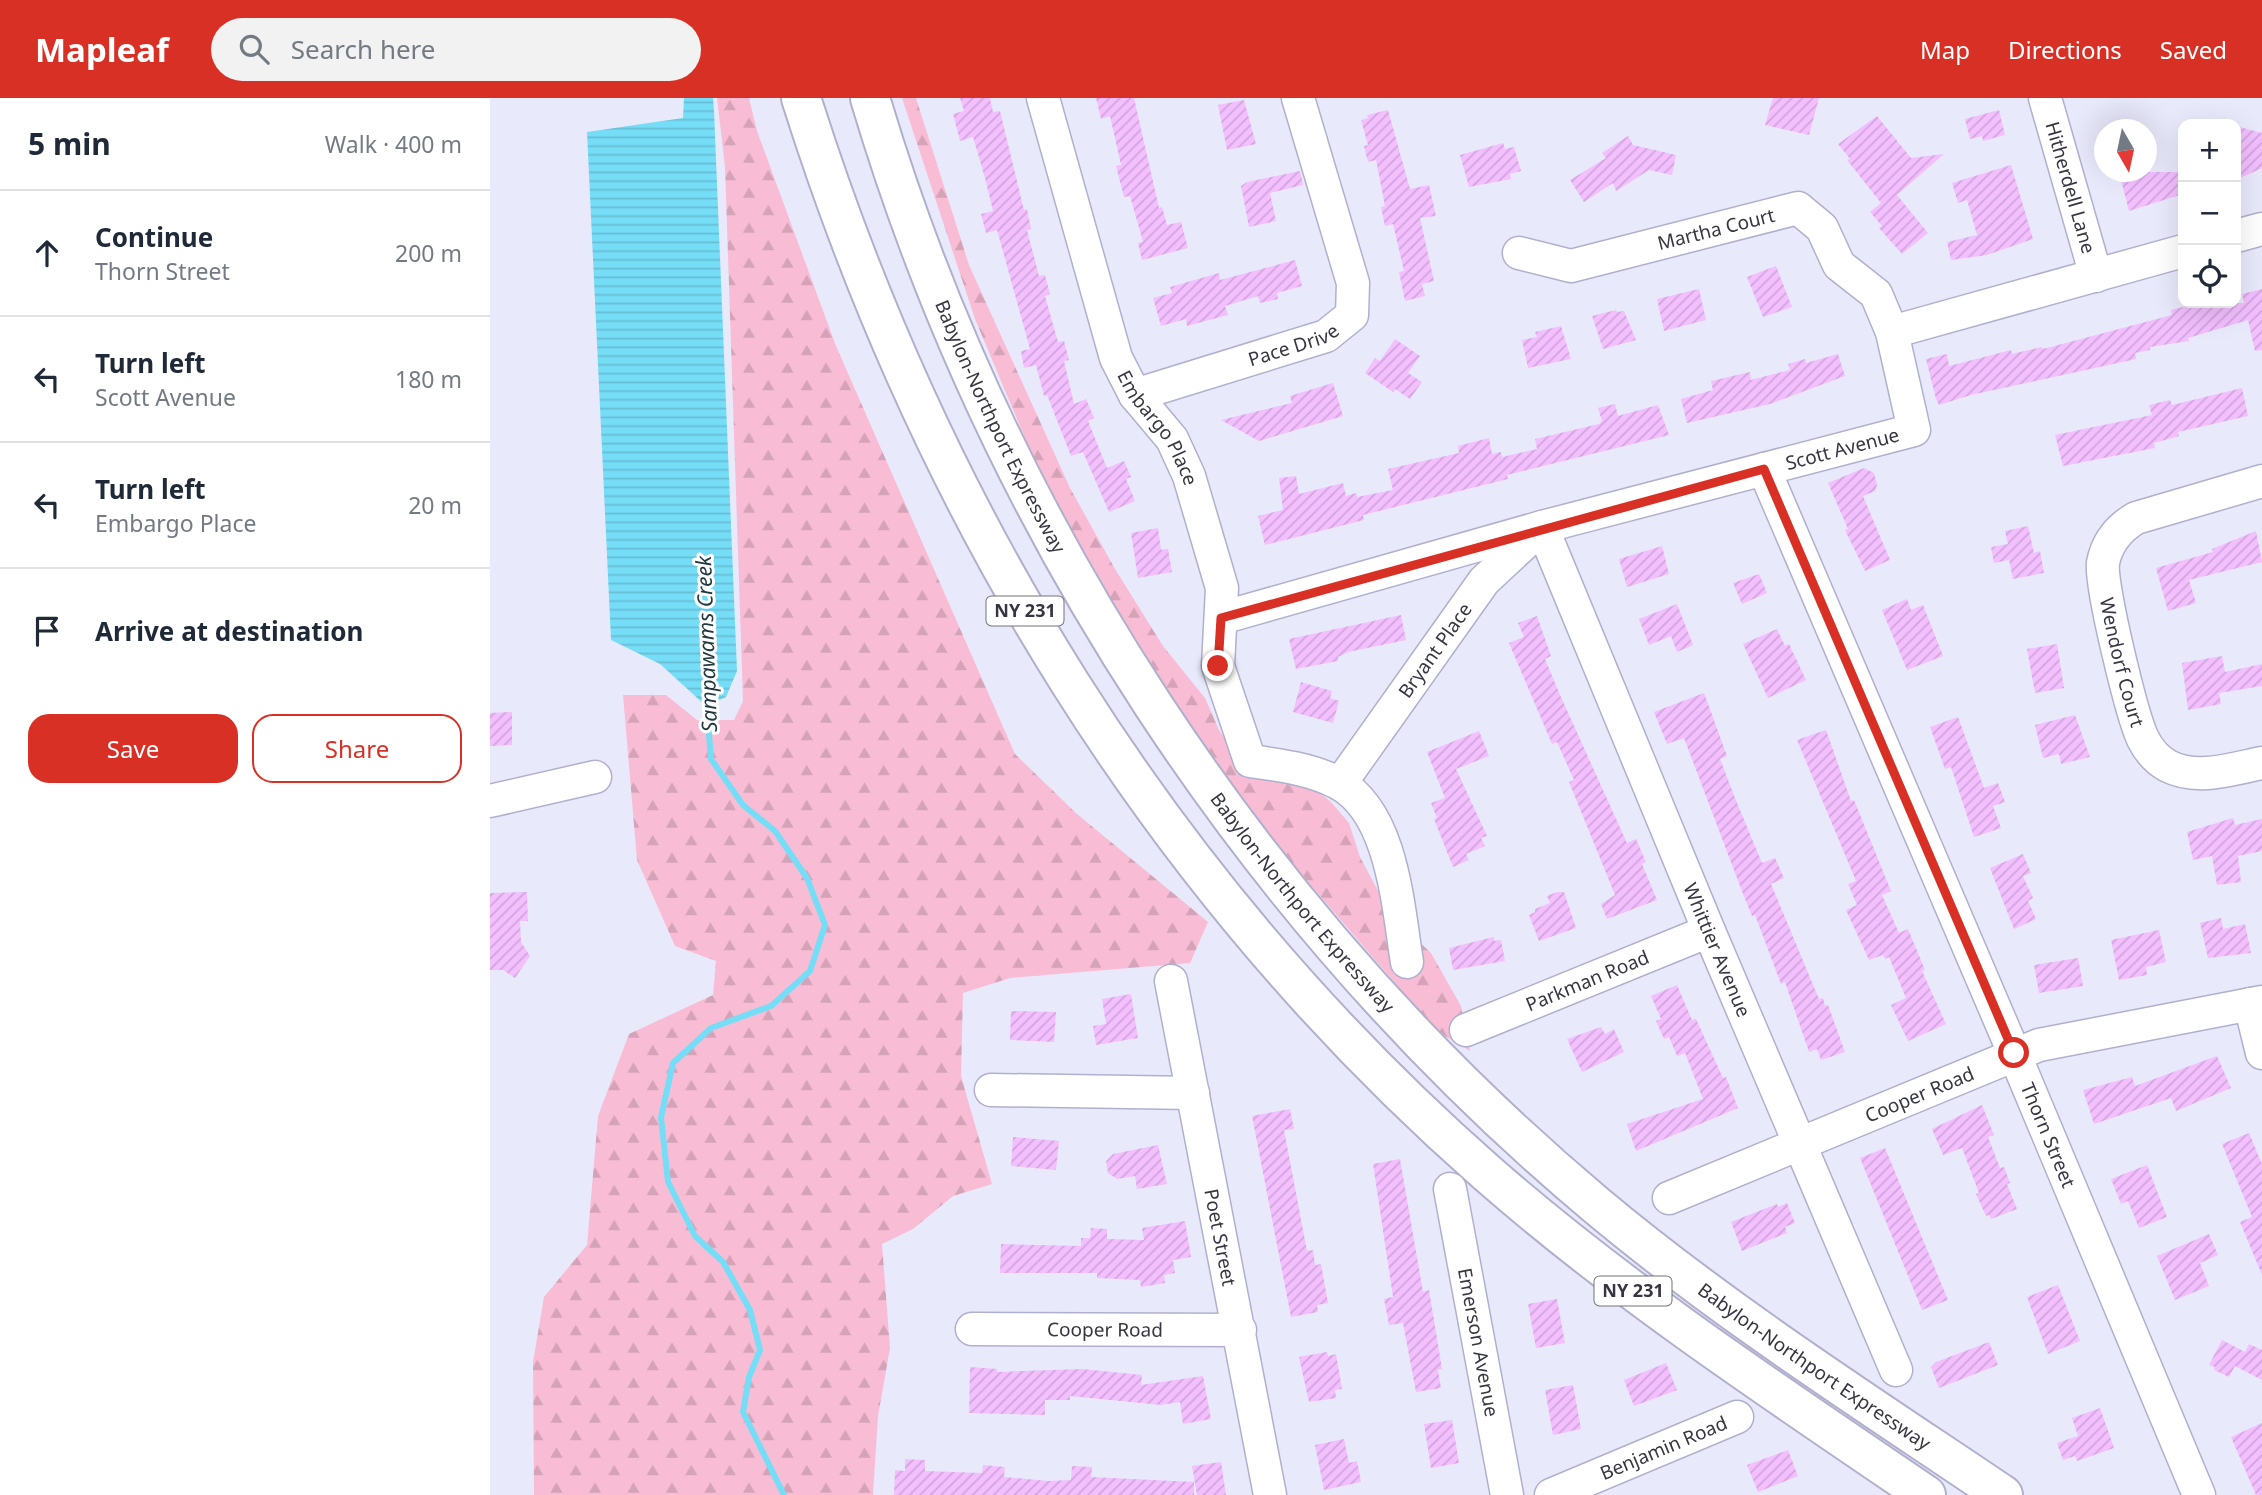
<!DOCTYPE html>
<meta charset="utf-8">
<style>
:root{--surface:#fff;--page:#f2f2f3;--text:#1f2937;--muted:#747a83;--line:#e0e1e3;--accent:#d93025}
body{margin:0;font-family:"Noto Sans",sans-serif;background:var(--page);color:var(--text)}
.controls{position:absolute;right:21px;top:21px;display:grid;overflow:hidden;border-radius:14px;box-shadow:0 7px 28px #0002}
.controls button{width:63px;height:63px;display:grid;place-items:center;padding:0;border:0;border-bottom:2px solid var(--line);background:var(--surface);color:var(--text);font:35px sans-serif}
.compass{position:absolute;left:1604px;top:21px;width:63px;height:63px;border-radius:50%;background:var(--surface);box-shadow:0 7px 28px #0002;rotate:171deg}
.stop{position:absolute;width:21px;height:21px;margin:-16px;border:5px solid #d93025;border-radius:50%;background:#fff}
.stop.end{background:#d93025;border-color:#fff;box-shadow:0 2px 7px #0008}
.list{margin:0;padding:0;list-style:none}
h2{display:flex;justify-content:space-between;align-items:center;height:91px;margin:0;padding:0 28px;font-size:30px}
h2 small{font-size:23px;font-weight:400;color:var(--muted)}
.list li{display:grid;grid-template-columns:46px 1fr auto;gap:21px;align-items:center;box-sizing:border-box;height:126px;padding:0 28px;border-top:2px solid var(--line)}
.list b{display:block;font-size:26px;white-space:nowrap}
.list p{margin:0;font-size:23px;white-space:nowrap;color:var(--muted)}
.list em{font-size:23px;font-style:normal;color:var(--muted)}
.actions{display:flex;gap:14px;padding:21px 28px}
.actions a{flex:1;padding:16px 0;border:2px solid var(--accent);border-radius:21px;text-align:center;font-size:24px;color:var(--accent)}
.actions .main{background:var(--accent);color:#fff}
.icon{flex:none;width:38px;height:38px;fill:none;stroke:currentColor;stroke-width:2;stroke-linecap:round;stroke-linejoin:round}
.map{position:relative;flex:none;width:1772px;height:1397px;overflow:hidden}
header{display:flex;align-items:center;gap:42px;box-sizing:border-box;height:98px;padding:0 35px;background:var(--accent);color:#fff}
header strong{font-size:33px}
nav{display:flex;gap:38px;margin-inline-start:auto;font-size:24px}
.search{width:490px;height:63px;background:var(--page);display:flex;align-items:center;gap:18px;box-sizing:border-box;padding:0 24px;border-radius:38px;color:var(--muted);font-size:26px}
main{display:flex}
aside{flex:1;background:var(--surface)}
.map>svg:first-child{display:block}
.forest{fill:url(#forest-firs)}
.water{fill:url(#water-rules)}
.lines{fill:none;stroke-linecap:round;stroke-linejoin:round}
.stream{stroke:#76ddf7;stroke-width:6}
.building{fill:url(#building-hatch)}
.minor-casing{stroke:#b0b0ce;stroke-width:35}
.major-casing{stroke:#b0b0ce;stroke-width:42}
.minor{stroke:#fff;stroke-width:32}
.major{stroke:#fff;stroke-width:38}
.route{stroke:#d93025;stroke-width:9}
.labels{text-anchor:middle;stroke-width:6;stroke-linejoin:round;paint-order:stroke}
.shield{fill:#fff;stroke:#72727b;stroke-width:2}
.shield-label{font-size:18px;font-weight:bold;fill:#363642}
.street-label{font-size:19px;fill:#363642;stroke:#fff}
.water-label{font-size:21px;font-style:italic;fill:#213940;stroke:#fff}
</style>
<header>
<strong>Mapleaf</strong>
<div class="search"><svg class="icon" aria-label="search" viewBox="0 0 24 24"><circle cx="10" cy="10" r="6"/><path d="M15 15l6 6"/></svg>Search here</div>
<nav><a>Map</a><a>Directions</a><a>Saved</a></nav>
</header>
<main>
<aside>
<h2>5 min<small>Walk · 400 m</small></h2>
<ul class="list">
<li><svg class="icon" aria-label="ahead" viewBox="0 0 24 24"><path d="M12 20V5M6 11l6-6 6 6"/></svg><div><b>Continue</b><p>Thorn Street</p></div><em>200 m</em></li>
<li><svg class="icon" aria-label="left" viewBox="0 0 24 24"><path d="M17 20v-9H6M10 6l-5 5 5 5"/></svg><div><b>Turn left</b><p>Scott Avenue</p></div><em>180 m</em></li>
<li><svg class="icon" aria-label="left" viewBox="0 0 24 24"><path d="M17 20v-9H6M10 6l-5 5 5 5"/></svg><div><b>Turn left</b><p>Embargo Place</p></div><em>20 m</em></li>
<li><svg class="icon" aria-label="arrive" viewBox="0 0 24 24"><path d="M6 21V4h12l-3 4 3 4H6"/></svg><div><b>Arrive at destination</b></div></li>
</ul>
<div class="actions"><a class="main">Save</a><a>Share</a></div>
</aside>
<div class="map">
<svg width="1772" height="1397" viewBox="0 0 1772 1397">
<defs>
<pattern id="forest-firs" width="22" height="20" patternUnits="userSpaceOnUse" patternTransform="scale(1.75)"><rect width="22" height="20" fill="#f8bdd4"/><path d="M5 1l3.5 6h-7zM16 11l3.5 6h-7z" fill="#d5a3b7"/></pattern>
<pattern id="water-rules" width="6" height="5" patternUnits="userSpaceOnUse" patternTransform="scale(1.75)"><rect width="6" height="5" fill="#76ddf7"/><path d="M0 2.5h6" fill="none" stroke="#67bed5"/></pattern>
<pattern id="building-hatch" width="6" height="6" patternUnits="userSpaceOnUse" patternTransform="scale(1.75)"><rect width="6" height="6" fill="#f3bfff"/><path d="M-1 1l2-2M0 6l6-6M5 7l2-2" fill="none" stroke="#d1a5dc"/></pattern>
</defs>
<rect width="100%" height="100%" fill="#e9e9fc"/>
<!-- forest -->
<path class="forest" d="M227 0H259L267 33 346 248 525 656 587 716 718 824 700 865 520 880 473 895 471 978 502 1086 463 1098 423 1131 392 1146 400 1250 388 1318 383 1397H44L43 1264 54 1199 97 1147 108 1018 139 936 223 897 226 863 185 848 147 762 133 597H176L207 622H244L253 603 235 69Z
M412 0H426L479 167 580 390 625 471 673 548 715 600 729 632 748 660 812 680 841 704 859 725 870 759 901 817 941 855 971 908 980 953 950 935 929 913 788 749 708 647 618 511 537 345 485 221Z"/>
<!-- water -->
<path class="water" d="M194 0H223L224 13 247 573 236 599 216 608 170 566 121 542 97 34 193 20Z"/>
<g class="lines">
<!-- stream -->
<path class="stream" d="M216 601 221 661 253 707 285 733 317 780 335 827 320 873 281 908 221 930 183 965 171 1019 178 1084 205 1138 233 1164 260 1212 270 1252 259 1279 253 1314 294 1397"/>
</g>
<!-- building -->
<path class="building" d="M470 0H500L503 14 510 13 534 112 537 111 541 131 537 132 549 178 555 177 560 196 555 198 568 244 574 243 579 262 574 263 584 306 596 301 604 320 598 323 617 370 634 363 641 379 636 381 645 403 619 414 593 354 581 358 557 297 554 298 546 267 534 270 531 253 540 251 507 132 496 135 491 116 503 113 495 80 483 39 470 43 463 16 474 13Z
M606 0H644L669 110 672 109 677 127 691 124 698 150 652 162 648 145 653 144 640 98 634 99 626 68 631 67 620 18 611 21Z
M1283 0H1329L1319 37 1275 27Z
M754 2 766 46 737 52 728 7Z
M898 12 920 91 939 87 946 118 930 120 944 183 932 186 935 198 915 203 909 174 914 173 903 126 895 128 891 109 895 108 886 62 878 64 874 48 878 47 871 22 878 20 877 17Z
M1509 12 1515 37 1493 43 1492 38 1480 41 1475 21Z
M1387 18 1421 60 1454 56 1407 97 1438 135 1412 156 1389 130 1392 128 1380 114 1391 105 1357 62 1360 61 1348 46Z
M1746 28 1772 35V70L1746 82Z
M1138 38 1143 47 1186 57 1182 77 1159 72 1126 93 1123 85 1094 104 1080 82 1116 60 1112 55Z
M1013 45 1015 51 1024 49 1031 73 1020 76 1021 81 979 89 970 57Z
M1521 67 1543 141 1497 157 1461 162 1457 144 1487 137 1477 102 1468 105 1462 85Z
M810 73 813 87 780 95 786 123 759 129 751 88 757 84Z
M1629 74H1693V96L1639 113Z
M805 162 812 188 787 195 788 201 770 205 768 198 735 208 738 217 697 228 696 221 671 228 663 200 682 195 680 189 729 175 730 182Z
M1286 168 1302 209 1273 219 1257 179Z
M1209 191 1216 222 1174 233 1167 201Z
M1772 191V252L1765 253 1758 222 1698 240 1699 243 1660 249V252L1645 255 1646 261 1481 297 1449 307 1446 301 1436 261 1457 256 1459 268 1521 252 1522 256 1552 249 1553 251 1682 217 1681 212 1708 205H1754L1752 196Z
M1126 212 1127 214 1134 213 1146 242 1113 251 1102 218Z
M1071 228 1081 261 1038 270 1032 242 1047 239 1045 234Z
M905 241 930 258 918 275 932 284 920 301 905 291 903 294 875 275 885 260 890 263Z
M1348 256 1355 278 1280 306 1197 325 1191 301 1223 292 1221 283 1260 274 1261 282 1300 272 1298 266 1315 261 1316 265Z
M843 285 853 318 769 343 731 322 802 305 800 298Z
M1752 290 1758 318 1688 334 1689 338 1664 345 1665 350 1573 368 1565 337 1662 317 1659 307 1680 302 1682 307Z
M1125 306 1128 318 1168 307 1179 337 1017 377 1018 381 873 417 874 422 775 447 768 418 793 412 789 380 806 378 809 396 853 385 856 398 866 395 867 399 903 392 898 371 969 355 968 348 999 340 1002 356 1011 354 1012 359 1047 351 1045 341 1109 326 1112 323 1108 310Z
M1374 370 1384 375 1387 387 1385 393 1373 398 1400 462 1375 473 1355 432 1358 431 1338 385Z
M1538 428 1544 455 1550 453 1554 475 1523 481 1519 462 1504 465 1501 449 1518 446 1515 433Z
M668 430 671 452 678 451 682 474 648 480 641 435Z
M1766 433 1772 464 1699 482 1706 505 1678 513 1666 470 1723 454 1722 451Z
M1172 448 1179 476 1137 489 1129 461Z
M1269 476 1277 495 1252 506 1243 485Z
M1417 501 1421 512 1433 507 1453 558 1417 572 1392 512Z
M1187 506 1203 547 1187 554 1181 538 1159 547 1149 521Z
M911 517 916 542 858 554 848 559V563L806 571 799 541Z
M1047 518 1061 558 1055 561 1070 597 1137 745 1146 741 1156 764 1152 766 1167 802 1117 821 1111 806 1125 797 1079 684 1084 682 1067 644 1062 646 1019 545 1034 539 1028 525Z
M1287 531 1295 548 1299 546 1316 582 1278 600 1253 546Z
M1567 546 1574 590 1545 595 1537 551Z
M1732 558 1735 574 1772 566V588L1729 595 1731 606 1698 612 1692 565Z
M811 584 842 593 840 600 849 603 843 625 803 614Z
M1214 595 1237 658 1230 661 1245 700 1272 765 1285 760 1294 780 1281 786 1329 901 1333 900 1335 908 1338 907 1355 954 1331 962 1327 951 1319 954 1295 884 1291 886 1265 817 1262 818 1253 796 1194 640 1177 646 1164 614Z
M22 614V647L0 648V615Z
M1585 617 1600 659 1571 666 1569 656 1553 660 1545 627Z
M1468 619 1494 690 1508 685 1515 704 1503 708 1511 730 1484 739 1461 669 1455 671 1440 629Z
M1336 632 1361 703 1364 702 1401 793 1392 797 1409 835 1418 831 1435 872 1432 873 1456 926 1418 943 1401 907 1416 900 1399 859 1395 861 1393 857 1379 862 1356 812 1367 807 1358 786 1366 783 1307 642Z
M989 633 999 658 966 671 997 738 991 740 995 748 976 756 979 762 963 769 944 721 947 720 941 705 955 700 937 654Z
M1743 720 1745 727 1772 721V753L1748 758 1751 784 1727 787 1722 758 1703 762 1697 734Z
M1533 756 1541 775 1533 778 1543 800 1538 803 1546 821 1524 831 1500 770Z
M37 794 38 823H30L31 844 40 858 25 880 13 872H0V795Z
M1067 794H1074L1086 830 1049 843 1039 817 1045 814V811L1060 805 1057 798Z
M1731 820 1733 831 1755 826 1761 855 1718 860 1710 825Z
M1669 832 1676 864 1656 869 1657 877 1629 882 1621 842Z
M1004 839V843L1011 842 1015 863 963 872 959 850Z
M1588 860 1593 888 1549 895 1544 867Z
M1187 887 1202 922 1206 921 1233 980 1236 979 1248 1010 1146 1053 1137 1026 1213 1001 1195 955 1187 958 1179 939 1174 941 1166 923 1171 921 1161 898Z
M641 896 648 940 606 947 603 928 616 926 612 901Z
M521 913 566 914 564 944 520 942Z
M1111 929 1115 936 1124 931 1134 954 1092 974 1077 941Z
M1727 958 1741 990 1686 1013 1681 1000 1604 1026 1593 992 1642 979 1645 988Z
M1492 1007 1504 1037 1498 1039 1510 1070 1514 1069 1520 1085 1517 1086 1527 1111 1501 1121 1499 1117 1496 1118 1486 1096 1489 1095 1472 1050 1453 1057 1442 1031Z
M800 1011 804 1031 794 1032 817 1153 823 1152 825 1167 831 1166 838 1205 827 1207 828 1214 801 1219 762 1018Z
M1759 1035 1772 1066V1177L1750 1124 1762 1119 1732 1046Z
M523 1039 569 1043 566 1072 521 1068Z
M668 1047 677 1086 647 1091 645 1078 627 1081 618 1075 616 1063 623 1056Z
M1395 1050 1458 1202 1432 1212 1370 1060Z
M910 1061 933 1194 939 1192 952 1271 948 1272 951 1290 926 1294 913 1225 899 1227 894 1201 903 1199 883 1066Z
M1657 1067 1677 1119 1649 1130 1638 1103 1631 1106 1621 1081Z
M1297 1105 1305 1125 1295 1129 1297 1135 1252 1153 1241 1124 1287 1106 1288 1109Z
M695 1123 701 1159 683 1162 685 1175 674 1177 675 1185 651 1189 650 1182 607 1180V1175H510L511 1146 591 1148V1140H600L601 1130 617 1131V1141L654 1142 652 1130Z
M1719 1136 1728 1157 1710 1165 1719 1188 1685 1202 1667 1158Z
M1568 1187 1590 1243 1558 1256 1537 1199Z
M1067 1201 1075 1245 1046 1250 1038 1206Z
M1732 1242 1755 1254 1759 1246 1772 1252V1282L1745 1268 1739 1279 1724 1272 1725 1269 1719 1267Z
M1499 1244 1508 1267 1449 1290 1441 1269 1446 1264Z
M837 1254 838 1258 846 1256 852 1291 845 1292 846 1300 819 1304 809 1259Z
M1176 1265 1187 1292 1144 1308 1134 1282Z
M480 1269 507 1271V1274L592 1271 652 1277 651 1287 713 1278 721 1321 693 1326 690 1304 671 1307 580 1298V1302H555V1317L479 1315Z
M1083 1287 1091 1331 1063 1337 1055 1292Z
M1610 1310 1624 1350 1587 1363 1585 1358 1573 1362 1567 1345 1588 1338 1582 1320Z
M962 1322 969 1365 941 1370 934 1326Z
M1772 1325V1397H1766L1741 1339Z
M854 1341 859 1365 867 1363 871 1384 834 1392 825 1347Z
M1298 1352 1308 1378 1268 1394 1257 1367Z
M415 1361 435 1362V1373L492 1375 493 1367 515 1369 514 1379 558 1383 581 1382 582 1368 602 1369 601 1379 704 1384V1397H404L405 1372 415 1373Z
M731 1364 736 1397H707L702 1368Z"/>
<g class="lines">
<!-- minor casing -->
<g class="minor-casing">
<g id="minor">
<path id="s1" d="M553 0 626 260 645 297 682 341 699 378 732 490 728 568 760 663C790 667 821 671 848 685 903 714 908 810 917 864"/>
<path id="s2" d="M1555 0 1606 178"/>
<path d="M1746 138 1772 131"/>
<path d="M1402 234 1693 153"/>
<path id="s3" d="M645 297 836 238 862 217 863 185 808 0"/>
<path id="s4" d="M1274 371 1524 955 1709 1397"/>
<path id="s5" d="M1772 383 1646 420C1629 430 1617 444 1613 465 1610 487 1642 618 1653 641 1659 653 1667 662 1678 668 1707 683 1742 671 1772 665"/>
<path id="s6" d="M731 520 1052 429 1424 332 1402 234 1386 196 1349 167 1332 130 1308 110 1081 168 1029 155"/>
<path id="s7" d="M850 686 994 483 1052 429 1219 833 1406 1272"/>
<path d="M0 703 105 679"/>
<path id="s8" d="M681 883 780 1397"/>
<path d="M1760 906 1772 955"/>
<path id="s9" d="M976 932 1219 833"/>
<path d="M501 992 703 995"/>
<path id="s10" d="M960 1091 1017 1397"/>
<path id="s11" d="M1179 1100 1549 947 1772 904"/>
<path id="s12" d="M482 1231 750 1232"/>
<path id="s13" d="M1061 1397 1247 1319"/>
</g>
</g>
<!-- major casing -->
<g class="major-casing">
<g id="major">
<path d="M311 0C442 415 669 787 997 1075 1134 1195 1286 1295 1436 1397"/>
<path id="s14" d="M380 0C507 427 765 821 1106 1107 1234 1214 1375 1304 1513 1397"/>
</g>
</g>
<!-- minor -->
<use href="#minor" class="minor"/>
<!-- major -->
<use href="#major" class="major"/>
</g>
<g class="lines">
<!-- route -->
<path class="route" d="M728 568 731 520 1274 371 1524 955"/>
</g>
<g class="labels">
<!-- shield labels -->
<g class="shield">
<rect x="496.5" y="498.5" width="77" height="29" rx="5"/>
<rect x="1104.5" y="1178.5" width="77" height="29" rx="5"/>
</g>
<g class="shield-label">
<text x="535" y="519">NY 231</text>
<text x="1143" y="1199">NY 231</text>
</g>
<!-- street labels -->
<g class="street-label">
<text dy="7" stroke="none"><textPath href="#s2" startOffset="93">Hitherdell Lane</textPath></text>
<text transform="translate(1226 131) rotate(-14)" y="7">Martha Court</text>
<text dy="7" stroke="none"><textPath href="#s3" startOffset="166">Pace Drive</textPath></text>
<text dy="7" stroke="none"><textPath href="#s14" startOffset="354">Babylon-Northport Expressway</textPath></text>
<text dy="7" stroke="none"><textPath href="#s1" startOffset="352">Embargo Place</textPath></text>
<text dy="7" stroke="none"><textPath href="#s6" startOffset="644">Scott Avenue</textPath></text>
<text dy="7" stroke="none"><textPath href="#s7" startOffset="164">Bryant Place</textPath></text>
<text dy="7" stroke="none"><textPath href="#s5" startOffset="290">Wendorf Court</textPath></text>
<text dy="7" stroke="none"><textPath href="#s14" startOffset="920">Babylon-Northport Expressway</textPath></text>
<text dy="7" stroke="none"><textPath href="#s7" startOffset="786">Whittier Avenue</textPath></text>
<text dy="7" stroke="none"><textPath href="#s9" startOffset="131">Parkman Road</textPath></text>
<text dy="7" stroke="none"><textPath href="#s11" startOffset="271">Cooper Road</textPath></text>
<text dy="7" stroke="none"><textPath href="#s4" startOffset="724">Thorn Street</textPath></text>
<text dy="7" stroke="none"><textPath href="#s8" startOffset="261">Poet Street</textPath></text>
<text dy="7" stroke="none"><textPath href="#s12" startOffset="133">Cooper Road</textPath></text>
<text dy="7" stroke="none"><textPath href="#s10" startOffset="156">Emerson Avenue</textPath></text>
<text dy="7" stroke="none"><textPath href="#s14" startOffset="1614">Babylon-Northport Expressway</textPath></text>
<text dy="7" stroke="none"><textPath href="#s13" startOffset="122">Benjamin Road</textPath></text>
</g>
<!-- water labels -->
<g class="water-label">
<text transform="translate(217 546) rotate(-92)" y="7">Sampawams Creek</text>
</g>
</g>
</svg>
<div class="controls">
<button>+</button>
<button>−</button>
<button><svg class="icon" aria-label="locate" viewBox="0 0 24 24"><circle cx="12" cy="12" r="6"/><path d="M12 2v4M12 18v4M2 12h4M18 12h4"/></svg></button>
</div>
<svg class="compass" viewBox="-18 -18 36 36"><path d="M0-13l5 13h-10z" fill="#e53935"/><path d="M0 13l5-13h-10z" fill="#747a83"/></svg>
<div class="stop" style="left:1524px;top:955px"></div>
<div class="stop end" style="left:728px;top:568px"></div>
</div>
</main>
